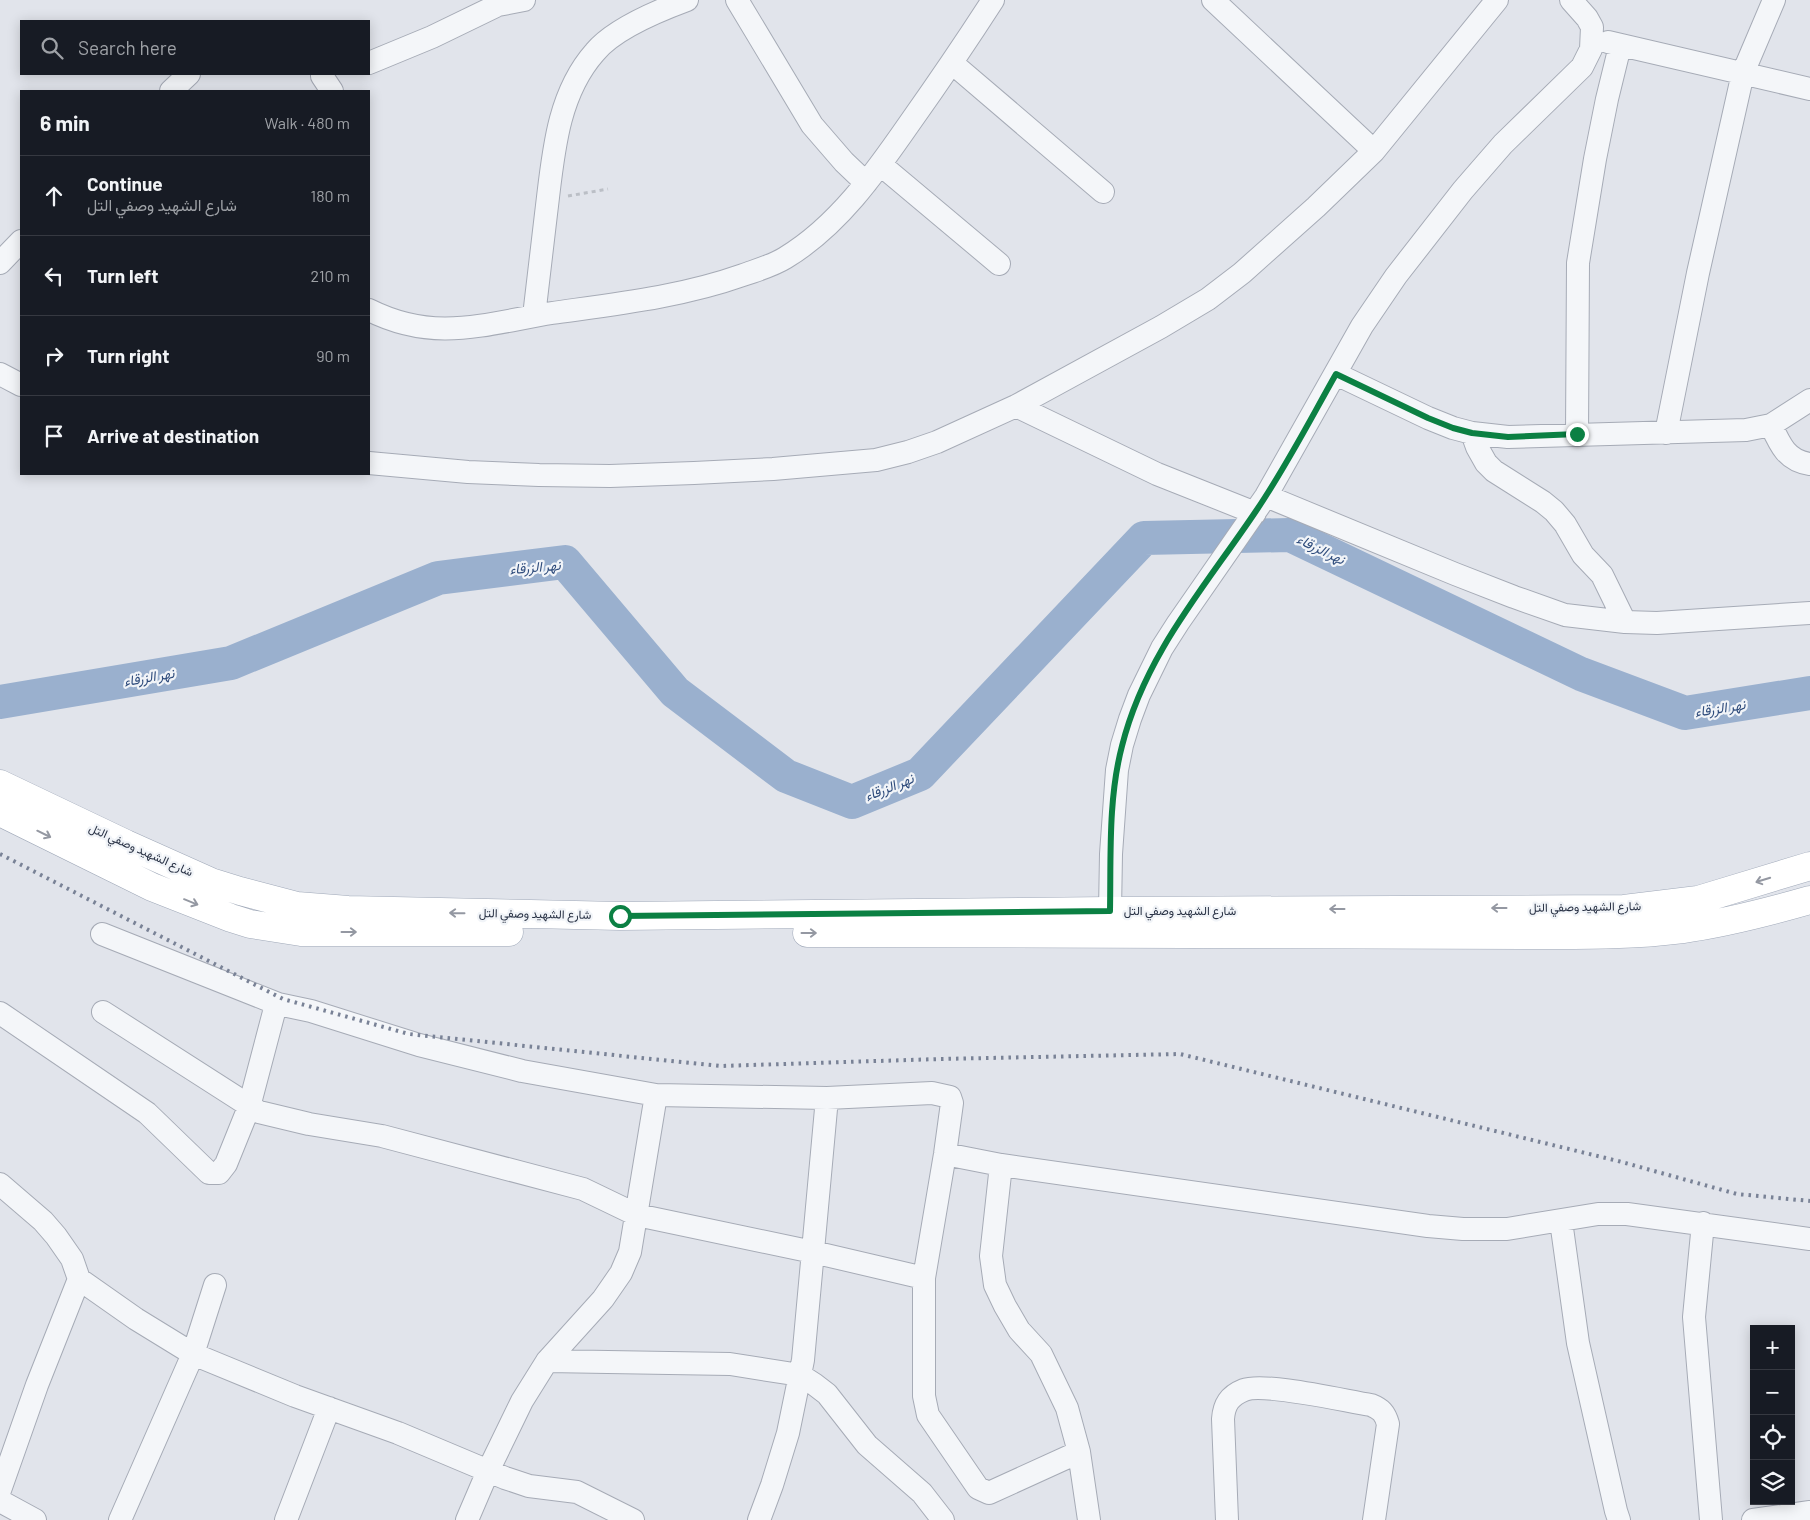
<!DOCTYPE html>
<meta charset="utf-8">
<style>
:root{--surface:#171b24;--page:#20242c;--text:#f1f3f6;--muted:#9ea1a6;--line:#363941}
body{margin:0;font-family:Barlow,Vazirmatn,sans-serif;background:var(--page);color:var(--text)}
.controls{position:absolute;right:15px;bottom:15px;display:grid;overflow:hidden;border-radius:0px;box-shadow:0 2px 12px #0003}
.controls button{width:45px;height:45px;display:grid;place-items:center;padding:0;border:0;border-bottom:1px solid var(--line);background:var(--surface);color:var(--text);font:25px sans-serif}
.stop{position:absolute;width:15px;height:15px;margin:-11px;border:4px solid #0b8043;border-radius:50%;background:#fff}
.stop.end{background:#0b8043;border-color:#fff;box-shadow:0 1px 5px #0008}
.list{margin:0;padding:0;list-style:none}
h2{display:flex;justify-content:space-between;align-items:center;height:65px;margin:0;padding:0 20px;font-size:21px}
h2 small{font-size:16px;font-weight:400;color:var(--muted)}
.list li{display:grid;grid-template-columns:32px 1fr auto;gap:15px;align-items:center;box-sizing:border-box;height:80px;padding:0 20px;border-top:1px solid var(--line)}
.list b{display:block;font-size:19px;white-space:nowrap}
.list p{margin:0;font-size:16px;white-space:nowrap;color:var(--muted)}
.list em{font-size:16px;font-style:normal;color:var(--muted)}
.icon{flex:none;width:28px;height:28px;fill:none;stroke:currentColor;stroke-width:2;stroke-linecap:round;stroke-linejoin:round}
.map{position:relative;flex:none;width:1810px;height:1520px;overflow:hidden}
.search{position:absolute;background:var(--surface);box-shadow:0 2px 12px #0003;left:20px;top:20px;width:350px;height:55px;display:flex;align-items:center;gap:12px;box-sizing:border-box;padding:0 18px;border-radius:0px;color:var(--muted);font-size:19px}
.panel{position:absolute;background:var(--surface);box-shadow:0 2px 12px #0003;left:20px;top:90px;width:350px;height:385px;border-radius:0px}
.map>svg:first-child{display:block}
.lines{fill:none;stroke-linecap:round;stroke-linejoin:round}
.river{stroke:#9ab0ce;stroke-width:34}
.minor-casing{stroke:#a6abb6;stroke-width:24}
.major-casing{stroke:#9fa8b8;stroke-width:29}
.path{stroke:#bbbfc6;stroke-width:3;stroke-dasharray:4 4;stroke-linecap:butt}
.minor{stroke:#f4f6f9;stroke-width:22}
.major{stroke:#fff;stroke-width:28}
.rail{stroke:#798296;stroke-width:4;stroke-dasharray:2.5 5;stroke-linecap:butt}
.oneway{stroke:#9498a2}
.route{stroke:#0b8043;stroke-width:6}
.labels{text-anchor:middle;stroke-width:4.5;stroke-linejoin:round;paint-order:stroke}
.street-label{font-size:12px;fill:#283144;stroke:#f1f4f8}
.water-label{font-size:14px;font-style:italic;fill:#2f4c7c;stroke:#f1f4f8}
</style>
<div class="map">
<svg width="1810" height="1520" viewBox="0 0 1810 1520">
<rect width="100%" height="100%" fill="#e1e4eb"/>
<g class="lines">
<!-- river -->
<path class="river" d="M0 702 231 663 438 578 565 562 675 692 786 776 852 802 920 774 1144 538 1290 535 1581 674 1685 713 1810 693"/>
<!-- minor casing -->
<g class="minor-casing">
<path id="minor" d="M737 0 812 125 844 162 866 183
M1213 0 1374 151
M1608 42 1810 89
M369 63 432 37 498 5 524 0
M952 63 1103 192
M322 76 332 91
M171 91 189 74
M881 165 999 264
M0 263 21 241
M369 310C435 343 484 324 552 313 616 304 681 297 743 275 757 270 772 266 785 258 838 226 875 173 909 124 938 83 966 42 993 0
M534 316C538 282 542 248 546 214 553 158 556 96 595 52 614 29 660 10 687 0
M0 374 21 385
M1336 374 1428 418 1453 428 1472 433 1508 437 1746 430 1771 425 1810 400
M1016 406 1157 474 1255 513
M1771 425C1780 445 1787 461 1810 464
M1472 433 1477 447 1486 463 1494 471 1543 502 1554 511 1565 524 1583 555 1602 575 1625 622
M1666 433 1698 273 1743 73 1774 0
M1577 434 1578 263 1595 159 1607 99 1620 46
M369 463 468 472 539 475 610 476 694 473 773 469 876 460 908 452 937 442 1016 406 1161 327 1208 299 1242 273 1316 207 1374 151 1497 0
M1266 496 1455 574 1514 597 1565 615 1625 622 1657 623 1810 613
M1110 911 1111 854 1117 770 1122 745 1130 719 1139 695 1162 648 1178 623 1266 496 1362 326 1396 276 1463 190 1503 144 1582 67 1591 49 1592 27 1587 18 1571 0
M102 934 278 1004
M103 1012 259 1112 309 1124 382 1136 583 1189 637 1215 813 1252 924 1278
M0 1013 147 1113 209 1173H219L226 1164 249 1107 274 1012 278 1004 311 1011 419 1045 522 1071 656 1095 827 1098 932 1093 950 1097 952 1103 945 1154 924 1278V1396L928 1415 978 1488 989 1493 1079 1452
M945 1154 1001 1165 1428 1226 1463 1229H1507L1598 1214H1627L1810 1239
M1001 1165 991 1256 995 1285 1005 1306 1019 1330 1041 1354 1067 1408 1079 1452 1089 1520
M0 1184 43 1221 56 1236 72 1259 79 1279 136 1319 193 1354 295 1396 398 1433 505 1478 529 1486 577 1492 633 1520
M1561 1221 1578 1343 1616 1511 1619 1520
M1703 1223 1694 1317 1711 1520
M547 1361 730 1364 800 1375 814 1384 827 1394 867 1445 922 1493 943 1520
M0 1490 37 1385 79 1279
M0 1501 35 1520
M120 1520 193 1354 215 1285
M286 1520 329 1408
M467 1520 488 1471 522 1401 547 1361 603 1299 621 1273 630 1252 656 1095
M759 1520 772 1485 788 1433 803 1360 827 1098
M1227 1520 1223 1419C1224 1405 1229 1396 1244 1390 1264 1382 1345 1401 1371 1405 1381 1409 1385 1413 1388 1424L1374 1520
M1753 1520 1810 1512"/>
</g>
<!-- major casing -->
<g class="major-casing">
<path id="major" d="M0 784 126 844 211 882 240 891 297 906 348 910 620 916 1110 911 1624 909 1698 900 1810 866
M0 812 152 887 231 918 250 924 301 932H509
M807 933 1542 935C1589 935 1636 935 1683 929 1726 923 1768 912 1810 900"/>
</g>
<!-- path -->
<path class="path" d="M568 196 608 189"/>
<!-- minor -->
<use href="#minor" class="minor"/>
<!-- major -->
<use href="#major" class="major"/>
<!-- rail -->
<path class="rail" d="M0 854 283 999 409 1034 720 1066 940 1059 1180 1054 1618 1161 1737 1194 1810 1201"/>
</g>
<!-- one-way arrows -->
<defs><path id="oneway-shaft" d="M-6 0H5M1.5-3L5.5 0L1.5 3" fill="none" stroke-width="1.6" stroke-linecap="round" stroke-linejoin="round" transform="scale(1.25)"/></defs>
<g class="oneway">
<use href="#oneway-shaft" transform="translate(44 834) rotate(26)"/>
<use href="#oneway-shaft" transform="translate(1763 880) rotate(163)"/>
<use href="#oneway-shaft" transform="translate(191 902) rotate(22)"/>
<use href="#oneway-shaft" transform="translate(1499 908) rotate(180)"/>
<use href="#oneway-shaft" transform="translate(1337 909) rotate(180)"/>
<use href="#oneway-shaft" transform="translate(457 913) rotate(-179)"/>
<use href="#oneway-shaft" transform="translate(349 932)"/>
<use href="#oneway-shaft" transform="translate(809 933)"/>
</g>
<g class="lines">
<!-- route -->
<path class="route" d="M620 916 1110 911C1111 857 1108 799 1122 746 1145 654 1205 587 1256 511 1286 467 1310 420 1336 374L1428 418 1453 428 1472 433 1508 437 1577 434"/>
</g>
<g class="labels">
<!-- street labels -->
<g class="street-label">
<text transform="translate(141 850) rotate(24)" y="4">شارع الشهيد وصفي التل</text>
<text transform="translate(1585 907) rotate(-1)" y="4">شارع الشهيد وصفي التل</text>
<text x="1180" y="915">شارع الشهيد وصفي التل</text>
<text transform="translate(535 914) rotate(1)" y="4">شارع الشهيد وصفي التل</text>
</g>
<!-- water labels -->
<g class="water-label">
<text transform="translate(1321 549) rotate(26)" y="5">نهر الزرقاء</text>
<text transform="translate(535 567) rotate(-5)" y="5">نهر الزرقاء</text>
<text transform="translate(149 677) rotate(-10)" y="5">نهر الزرقاء</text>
<text transform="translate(1720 708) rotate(-9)" y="5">نهر الزرقاء</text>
<text transform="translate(889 787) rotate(-22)" y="5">نهر الزرقاء</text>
</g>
</g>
</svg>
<div class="controls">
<button>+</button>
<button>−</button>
<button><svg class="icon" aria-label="locate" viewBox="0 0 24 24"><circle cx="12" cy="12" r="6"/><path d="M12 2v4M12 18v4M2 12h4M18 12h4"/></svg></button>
<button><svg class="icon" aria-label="layers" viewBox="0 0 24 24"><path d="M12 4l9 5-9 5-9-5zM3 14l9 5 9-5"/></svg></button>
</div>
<div class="stop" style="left:620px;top:916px"></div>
<div class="stop end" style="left:1577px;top:434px"></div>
<div class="search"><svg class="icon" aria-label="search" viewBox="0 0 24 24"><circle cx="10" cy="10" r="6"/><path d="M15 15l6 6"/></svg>Search here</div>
<section class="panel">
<h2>6 min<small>Walk · 480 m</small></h2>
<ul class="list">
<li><svg class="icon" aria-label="ahead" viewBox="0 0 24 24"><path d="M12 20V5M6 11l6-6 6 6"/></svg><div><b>Continue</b><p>شارع الشهيد وصفي التل</p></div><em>180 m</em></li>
<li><svg class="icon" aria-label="left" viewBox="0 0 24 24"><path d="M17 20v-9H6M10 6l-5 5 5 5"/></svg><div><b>Turn left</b></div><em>210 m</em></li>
<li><svg class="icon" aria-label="right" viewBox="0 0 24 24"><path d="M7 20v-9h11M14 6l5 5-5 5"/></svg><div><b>Turn right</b></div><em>90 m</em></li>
<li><svg class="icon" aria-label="arrive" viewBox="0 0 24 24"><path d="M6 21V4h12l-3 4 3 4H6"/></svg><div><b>Arrive at destination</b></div></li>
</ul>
</section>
</div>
